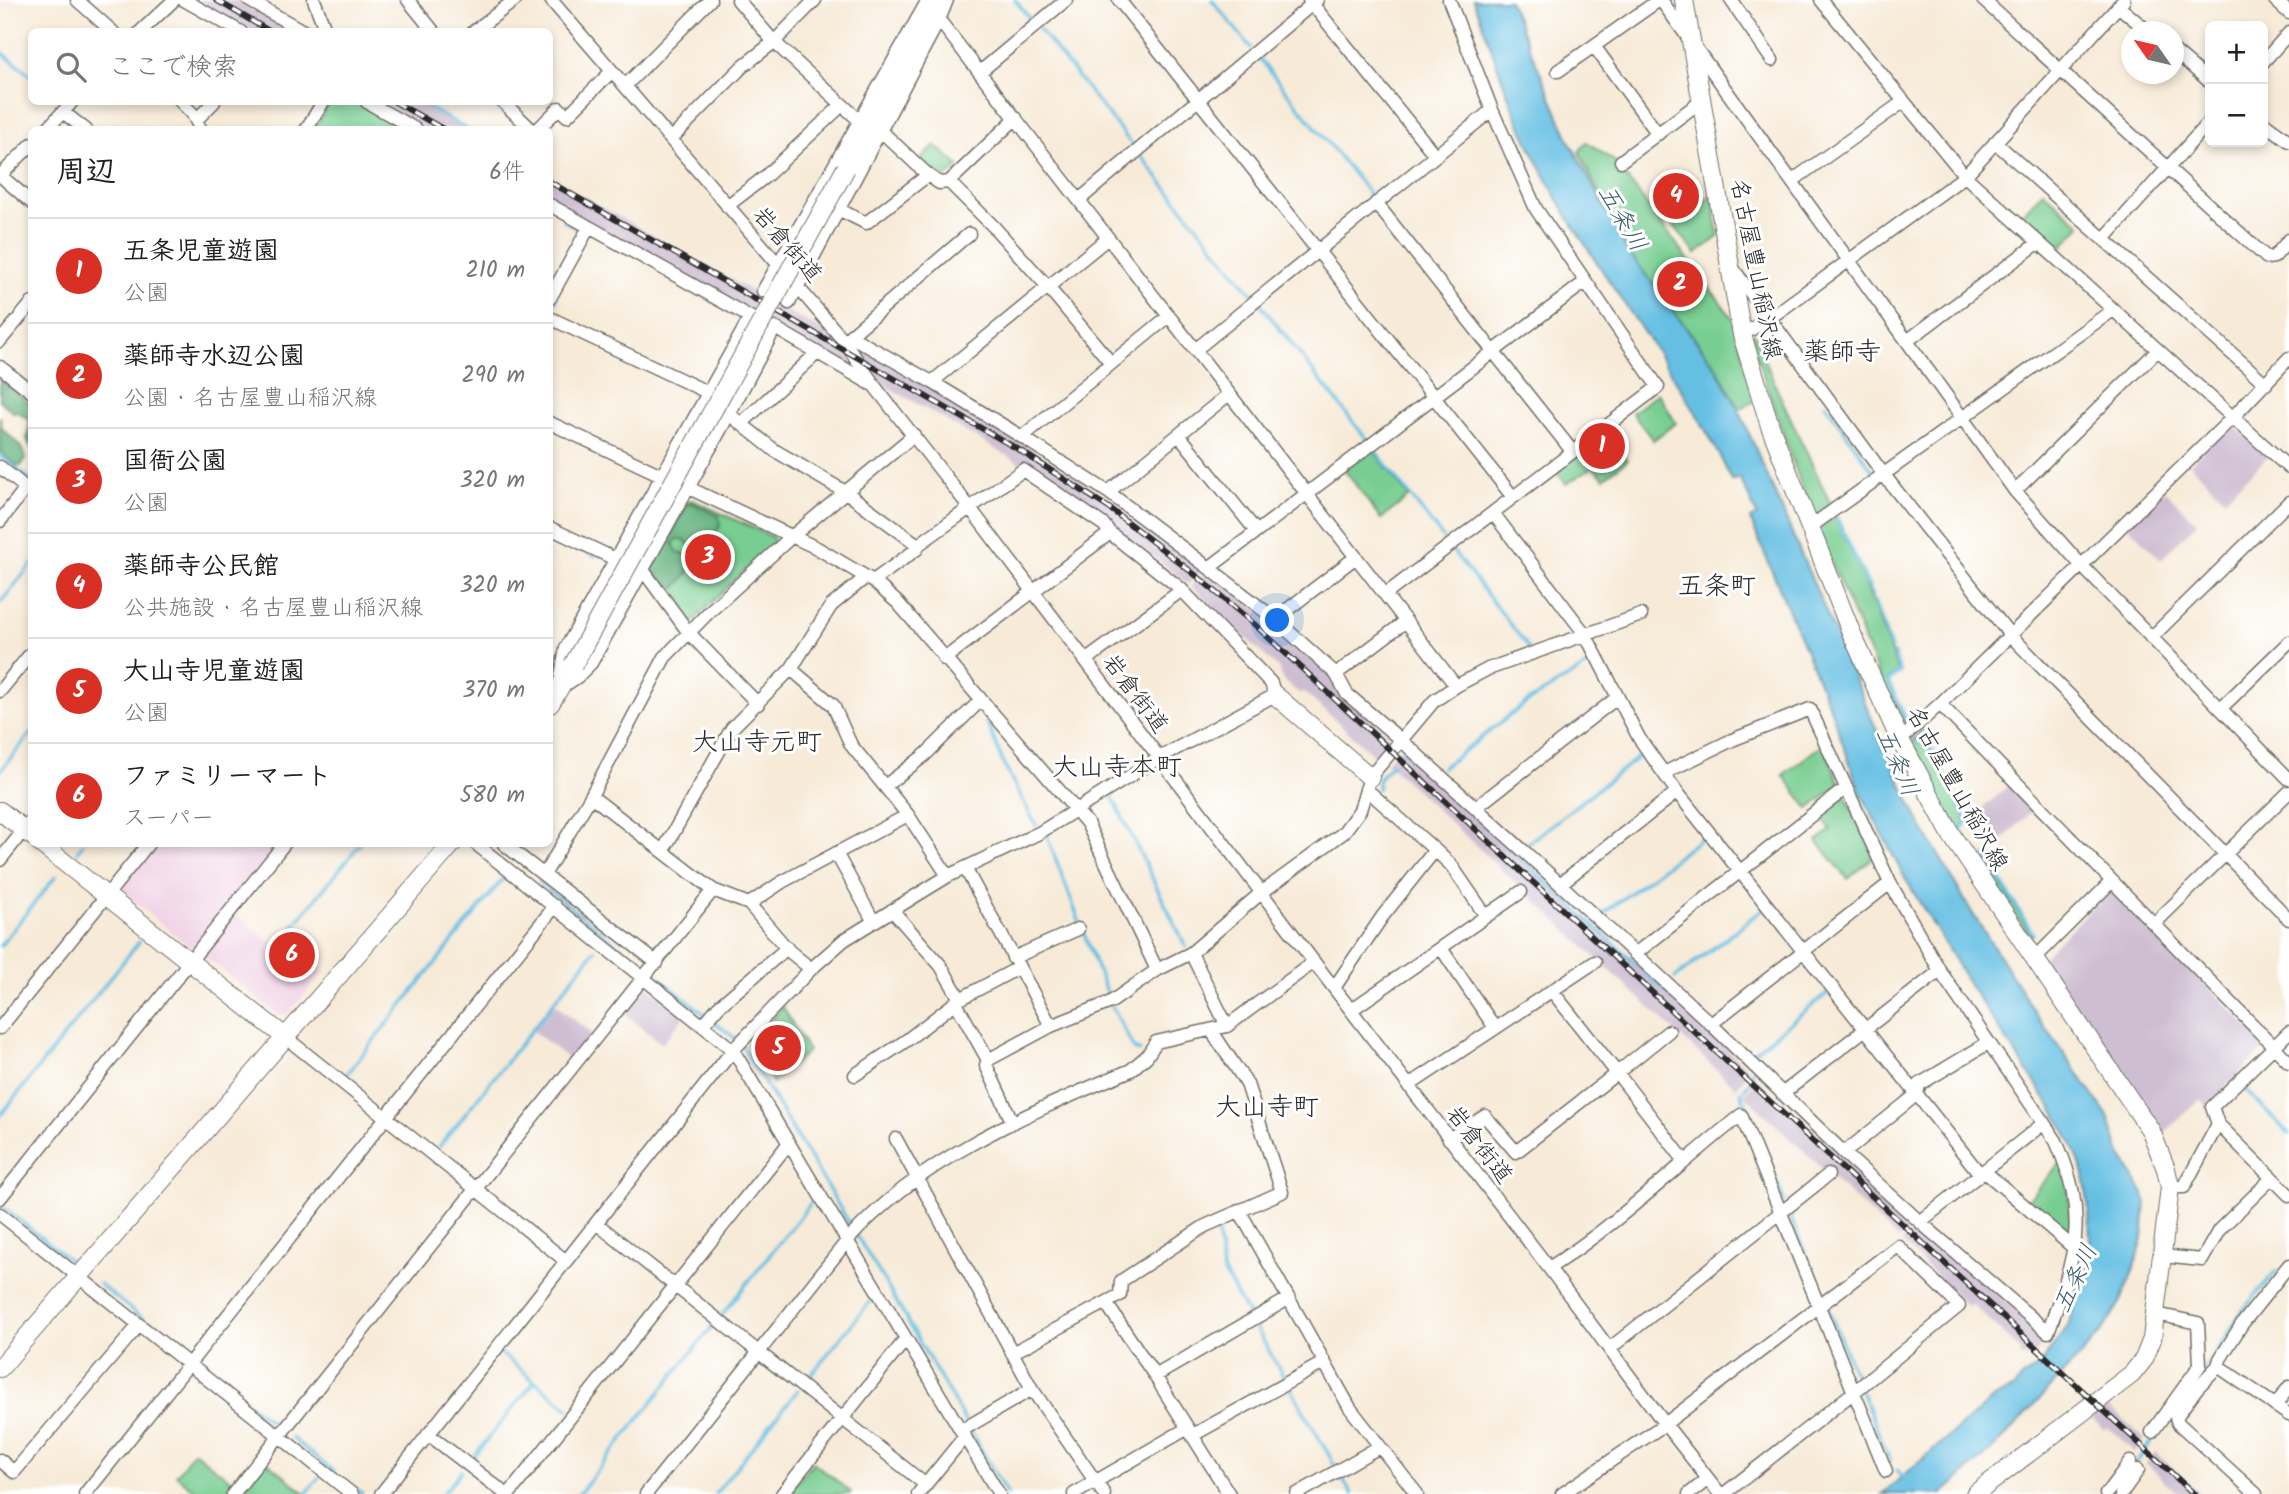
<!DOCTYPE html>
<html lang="ja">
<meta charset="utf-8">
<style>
:root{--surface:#fff;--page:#f2f2f2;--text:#222;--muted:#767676;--line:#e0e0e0;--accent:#d93025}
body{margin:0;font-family:Kalam,"Klee One",sans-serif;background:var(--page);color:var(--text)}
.controls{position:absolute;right:21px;top:21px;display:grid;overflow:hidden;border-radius:10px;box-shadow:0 4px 10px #0003}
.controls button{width:63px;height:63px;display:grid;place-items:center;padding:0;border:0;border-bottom:2px solid var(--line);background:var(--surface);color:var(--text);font:35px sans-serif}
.compass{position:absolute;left:2121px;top:21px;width:63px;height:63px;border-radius:50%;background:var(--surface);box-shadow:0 4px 10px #0003;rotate:304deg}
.you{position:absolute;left:1278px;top:621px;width:24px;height:24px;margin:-18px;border:5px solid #fff;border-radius:50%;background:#1a73e8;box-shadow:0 0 0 10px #1a73e833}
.badge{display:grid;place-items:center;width:46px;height:46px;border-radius:50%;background:var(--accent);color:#fff;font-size:23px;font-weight:700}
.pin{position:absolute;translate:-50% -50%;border:4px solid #fff;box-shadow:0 2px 7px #0006}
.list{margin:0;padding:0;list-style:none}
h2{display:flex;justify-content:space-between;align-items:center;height:91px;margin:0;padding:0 28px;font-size:30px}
h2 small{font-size:23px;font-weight:400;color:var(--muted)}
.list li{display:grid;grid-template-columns:46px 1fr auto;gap:21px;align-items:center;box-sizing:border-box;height:105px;padding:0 28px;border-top:2px solid var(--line)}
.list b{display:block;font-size:26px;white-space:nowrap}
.list p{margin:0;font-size:23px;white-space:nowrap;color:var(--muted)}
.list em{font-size:23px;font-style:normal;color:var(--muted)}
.icon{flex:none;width:38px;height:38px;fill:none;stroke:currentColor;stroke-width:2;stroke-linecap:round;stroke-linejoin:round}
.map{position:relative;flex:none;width:2289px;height:1494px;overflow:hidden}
.search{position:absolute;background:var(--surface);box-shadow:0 4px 10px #0003;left:28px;top:28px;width:525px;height:77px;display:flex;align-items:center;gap:18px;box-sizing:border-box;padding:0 24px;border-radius:10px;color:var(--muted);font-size:26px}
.panel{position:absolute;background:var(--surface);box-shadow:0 4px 10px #0003;left:28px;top:126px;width:525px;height:721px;border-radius:10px}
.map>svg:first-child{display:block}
.built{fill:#f0d0e4}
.industrial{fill:#cebed1}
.green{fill:#78ce92;stroke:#527c5e;stroke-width:2}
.forest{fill:#62b17c;stroke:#466e54;stroke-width:2}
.water{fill:#65bfe3;stroke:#487587;stroke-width:2}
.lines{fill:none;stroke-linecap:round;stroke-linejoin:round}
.stream{stroke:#65bfe3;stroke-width:3.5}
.street-casing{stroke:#726e68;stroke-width:15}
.secondary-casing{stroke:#726e68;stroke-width:20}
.street{stroke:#fff;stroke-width:12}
.secondary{stroke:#fff;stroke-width:18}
.rail-casing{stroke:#2b2b2b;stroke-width:6}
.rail{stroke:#fff;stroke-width:3.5;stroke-dasharray:10;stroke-linecap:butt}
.secondary-bridge-casing{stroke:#726e68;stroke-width:20;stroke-linecap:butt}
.secondary-bridge{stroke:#fff;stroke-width:18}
.labels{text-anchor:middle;stroke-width:6;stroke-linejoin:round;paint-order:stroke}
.street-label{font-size:23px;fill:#2b2b2b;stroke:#fff}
.water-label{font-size:24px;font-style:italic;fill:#3f5f6b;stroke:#fff}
.quarter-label{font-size:26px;fill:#2b2b2b;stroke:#fff}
</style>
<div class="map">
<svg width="2289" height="1494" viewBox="0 0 2289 1494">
<rect width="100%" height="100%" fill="#fff"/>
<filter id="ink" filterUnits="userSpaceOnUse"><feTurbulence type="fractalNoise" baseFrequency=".0143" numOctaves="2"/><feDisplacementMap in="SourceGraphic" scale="14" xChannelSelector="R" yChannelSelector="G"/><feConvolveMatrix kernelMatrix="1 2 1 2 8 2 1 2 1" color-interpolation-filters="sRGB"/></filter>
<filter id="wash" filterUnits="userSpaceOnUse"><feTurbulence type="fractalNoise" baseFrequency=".00686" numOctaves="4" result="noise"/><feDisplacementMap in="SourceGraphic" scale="28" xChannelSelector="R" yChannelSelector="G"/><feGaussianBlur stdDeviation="1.57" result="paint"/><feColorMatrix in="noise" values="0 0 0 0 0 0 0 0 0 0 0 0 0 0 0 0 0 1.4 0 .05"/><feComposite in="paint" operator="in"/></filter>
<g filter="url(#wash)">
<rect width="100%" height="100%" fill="#f7ebd8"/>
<!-- built -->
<path class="built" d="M157 844H279L198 945 189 946 123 892V887Z
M235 914 277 948 284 939 324 971 288 1014 278 1015 206 957 205 952Z"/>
<!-- industrial -->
<path class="industrial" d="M198 0H234L292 31H253Z
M377 102H416L465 129H427Z
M550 178 837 339 858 369 854 371 550 199Z
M856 344 1019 440 1104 495 1200 568V573L1188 584 1107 520 1023 465 876 380 852 346Z
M2236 427 2268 456 2225 499 2190 464 2224 430H2233Z
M2164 490 2197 523 2161 560 2128 526Z
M1205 573 1225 582 1335 678 1391 738 1375 756 1303 691 1300 694 1284 681 1279 669 1191 586Z
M1399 748 1750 1070 1736 1088 1386 762Z
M2011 783 2035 808 1998 844 1982 809Z
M2115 893 2265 1044 2263 1050 2207 1106 2201 1099 2161 1136 2040 960 2106 894Z
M644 987 650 988 684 1016 662 1044 623 1012Z
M555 1004 592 1034 571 1061 533 1031Z
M1757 1078 1913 1220V1224L1900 1238 1898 1239 1744 1095Z
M1919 1227 2044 1334 2041 1348 2033 1357H2021L2018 1348 1971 1303 1968 1307 1903 1244V1241Z
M2106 1404 2145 1439 2134 1452 2108 1427 2104 1430 2089 1416Z
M2156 1452V1453L2201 1494H2178L2146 1463Z"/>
<!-- green -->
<path class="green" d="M330 102H356L405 129 313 130Z
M1587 142 1614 161 1733 319 1757 400 1739 409 1716 366 1626 249 1579 152Z
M935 145 959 166 944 179 919 161Z
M2043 191 2081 225 2059 250 2021 216Z
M1712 195 1719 236 1696 254 1672 223Z
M1754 333 1775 385 1833 509 1812 517 1750 337Z
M1658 393 1676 423 1653 440 1632 413Z
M1606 432 1627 460 1604 478 1593 467 1566 484 1556 471Z
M1372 449 1409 497 1381 519 1344 469Z
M692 500 773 537 774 545 734 580 690 625 650 569 688 501Z
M1835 516 1863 576 1898 672 1887 680 1907 729 1901 728 1818 531 1819 527Z
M1922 729 1924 732 1914 742 1916 745 1924 736 1967 822 1959 830 1980 864 1986 858 2032 935 2031 937 1972 860 1909 744Z
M1823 744 1840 784 1809 809 1783 775Z
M1845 795 1875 856 1848 879 1817 841 1831 830 1819 815Z
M783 1007 808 1051 773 1083 748 1044Z
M2061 1162 2067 1177 2072 1240 2027 1201Z
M194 1451 234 1483 225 1494H199L176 1475Z
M266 1461 305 1493V1494H240Z
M813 1462 851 1492 849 1494H788Z"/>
<!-- forest -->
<path class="forest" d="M0 379 31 404V448L27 439 30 421 18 412 14 413 0 400Z
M0 416 1 427C10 438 22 443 26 458L21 466H17L0 452Z
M692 503 719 516 720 526 714 534 691 546 683 539H678L673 543 677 552 688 555 694 562 686 576 674 589 668 590 654 571 653 568 688 504Z"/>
<!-- water -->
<path class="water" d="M1473 0H1509L1571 144 1626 249 1715 366 1739 410 1878 733 1920 823 1971 911 2036 1014 2108 1116 2119 1151 2144 1194 2146 1203 2143 1239 2135 1266 2121 1301 2102 1332 1997 1445 1942 1494H1882L1995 1397 2013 1389 2023 1377 2039 1365 2068 1326 2084 1273 2090 1242 2089 1211 2084 1174 2072 1143 2053 1109 1970 986 1902 873 1859 789 1831 710 1750 519 1757 515 1740 478 1732 481C1681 371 1599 280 1543 172 1531 149 1519 124 1510 100 1497 67 1487 32 1473 0Z"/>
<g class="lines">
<!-- stream -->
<path class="stream" d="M1015 0 1030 19
M1212 0 1251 48
M1039 29 1134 147
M0 51 32 76
M1259 58 1372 197
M419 102 468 130
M1140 155 1253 295
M550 176 551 177
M563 220 577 228
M1262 306 1368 441
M551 308 556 299
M2288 372 2289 371
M1825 404 1876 475 1874 478
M2244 421 2283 378
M1374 449 1446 542
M0 456 32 481
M1837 518 1873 596
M550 535 595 556
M1452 550 1529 648
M1875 601 1891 648
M0 603 32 564
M1894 654 1900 672 1888 681 1909 726
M987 722 1004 765 1036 825
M1915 742 1916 744 1925 733 1968 822 1960 830 1980 863 1986 856 2033 934
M1402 750 1716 1037
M1442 768 1526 703 1592 663 1580 642
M0 771 32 732
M1377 789 1379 778 1392 764
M1112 796 1186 947
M1047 836 1108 997
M1527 844 1641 755
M77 852 83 844
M539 882 647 968
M1603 914 1704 836
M284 938 360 844
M0 946 56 876
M653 973 737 1040
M1675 978 1763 909
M1112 1006 1134 1049 1140 1051
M742 1046 886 1284 1007 1494
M1755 1051 1828 993
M2272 1058 2242 1086 2289 1134
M1752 1071 1753 1078 1741 1093 1784 1201
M347 1074 505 876
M2218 1110 2231 1098
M0 1116 139 942
M439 1147 595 950
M4 1208 71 1261
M1789 1214 1823 1295
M1217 1229 1223 1271 1248 1315
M99 1284 188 1355
M1827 1305 1857 1380
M722 1315 814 1199
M1254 1325 1284 1377
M499 1352 569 1409
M199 1364 276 1426
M2204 1369 2211 1361 2242 1311 2276 1271
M805 1382 873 1298
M1291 1389 1334 1464
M1862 1393 1890 1461
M292 1438 334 1472
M473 1457 535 1381
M2134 1465 2157 1435
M1897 1470 1905 1479
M1340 1475 1352 1494
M354 1488 362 1494
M306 1494 319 1477
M443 1494 461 1471
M579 1494 715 1323
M715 1494 798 1390"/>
</g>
</g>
<g filter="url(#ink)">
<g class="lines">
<!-- street casing -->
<g class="street-casing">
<path id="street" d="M77 0 113 32
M184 0 241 32
M248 0 305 32
M314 0 326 32
M408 0 434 32
M551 0 844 341 876 388 970 508 1314 962 1549 1268 1665 1424 1720 1494
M738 0 774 42 860 121
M1119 0 1513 497
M1309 0 1435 155
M1661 0 2015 491 2081 565 2289 779
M1731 0 1772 60
M1821 0 1965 176 2289 468
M1983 0 2267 258 2274 257 2289 240
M2275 0 2289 13
M2118 6 2149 32
M939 20 1456 686
M140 32 174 0
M473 32 515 0
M1594 46 1658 134
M2174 51 2210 82
M2263 62 2289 33
M1558 71 1659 0
M980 72 1066 0
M625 86 710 0
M181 102 192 113 201 130
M367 102 417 130
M503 102 532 130
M63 112 86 130
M196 120 214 102
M2263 122 2289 141
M46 130 72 102
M306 130 323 102
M537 130 559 108 567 116 612 71
M881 131 928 175 939 183 949 182 993 226 1048 287 1108 238
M671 139 743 66 774 42 815 0
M1995 142 2266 384
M1621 161 1700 102
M0 176 32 144
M1 176 32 203
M1792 181 1903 102
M949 182 1016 118
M1079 200 1317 0
M1376 203 1572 451
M550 205 757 321
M727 206 766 176 842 105
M838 209 866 223 928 175
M2104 239 2210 121
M1731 266 1884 475 2010 635 2289 919
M763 291 928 0
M550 298 589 227
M789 303 939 20 947 0
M1169 316 1022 437 1108 492 1209 568 1585 282
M550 318 709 393
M1742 335 1770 318 1965 176 2124 0
M850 336 932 382
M0 341 32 303
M844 341 969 234
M1907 341 2038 243
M1195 350 1492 110
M0 367 32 392
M550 423 817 548 873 581 898 603 1087 823 1157 970
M741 424 817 353
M1179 435 1256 531
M1022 437 932 382 1048 287 1111 363
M0 467 32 493
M2015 491 2158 350
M1108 492 1229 394
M1493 513 1585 634 1639 738 1677 792 1980 1174
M0 521 26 488
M1810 527 2113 310
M550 528 615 559
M1209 568 1275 619 1336 674 1347 694 1402 741 1560 884 1711 1024 1844 1153 1920 1222 2048 1332C2075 1257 2090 1219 2056 1141L1940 971 1890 883 1810 709 1732 740 1664 773
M643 570 689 633 758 704
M866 577 831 606 791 669 833 705 851 745 908 815 948 876
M873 581 917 549 918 545
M1386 594 1658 387 1536 209 1492 110 1449 0
M1275 619 1356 557
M2151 638 2289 502
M944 659 1110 533
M1085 661 1182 590
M1336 674 1406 621
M560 682 566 648 750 318
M562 687 577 677 591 663 729 414 775 328 871 384
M0 691 32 652
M1940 704 2112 881
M2221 708 2289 642
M1900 740 1940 704 2233 417 2289 358
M885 786 925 755 980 701
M1475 808 1618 697
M476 844 733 1050 999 1494
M504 844 657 963
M1435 850 1451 865 1486 916
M663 851 732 728 791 669
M836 853 874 922
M0 860 32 820
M965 868 1051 1026 1111 1002 1157 970 1191 953 1261 893 1343 833 1360 810 1370 777 1434 701 1456 686 1488 669 1641 615
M544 875 591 796 665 657 709 612 790 538 914 435
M1560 884 1677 792
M713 890 749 904 789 951 811 969
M749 904 782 882 908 815
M892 910 941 966 960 999
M2154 924 2289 792
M1441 948 1495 1028
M1191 953 1227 1026
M1635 954 1846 788
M1013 958 1078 929
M2034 959 2112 881 2289 1062
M1334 988 1382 917 1435 850 1366 789
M1552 991 1617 1073 1669 1031
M956 1003 988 1060 986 1065 1012 1121
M1351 1010 1521 892
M704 1024 718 1007 787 948
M1711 1024 1890 883
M0 1028 148 844
M285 1037 566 1261 381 1494
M988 1060 1051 1026
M855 1075 907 1040 960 999 1018 968
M1408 1086 1595 962
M1782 1094 1940 971
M2218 1124 2289 1195
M896 1139 1032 1389 1104 1494
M1449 1139 1485 1116 1516 1152 1617 1073 1684 1160
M1844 1153 1916 1095 1920 1084 1988 1043
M1984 1171 2075 1249
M2170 1187H2184L2218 1124 2212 1107 2289 1032
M0 1198 284 844
M1239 1210 1350 1408 1417 1494
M0 1214 352 1494
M1920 1222 2044 1123
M596 1223 926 1485
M2162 1256 2202 1260 2219 1230 2272 1178
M566 1261 733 1050 811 969 844 940 948 876 1039 833 1159 758 1275 695 1271 683 1180 588 1110 533 1104 525 1023 470 918 545 847 493 774 450 729 414
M1549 1268C1618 1224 1677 1166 1741 1115L1886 1471
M1106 1303 1155 1376 1229 1494
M1609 1349 1828 1175
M1012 1353 1120 1295 1121 1281 1205 1226 1282 1192 1247 1084 1211 1030
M2218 1366 2289 1415
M1155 1376 1288 1299
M2275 1406 2289 1387
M962 1430 1032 1389
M2152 1432 2200 1365 2198 1323 2156 1314
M428 1434 506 1494
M1193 1435 1323 1363
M0 1460 14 1472 139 1325
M85 1494 555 906
M233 1494 713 890 591 796
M509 1494 789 1143
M646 1494 847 1241C922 1156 1029 1113 1131 1070L1147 1056 1156 1042 1227 1026 1314 962
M782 1494 906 1339
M918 1494 965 1436
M1074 1494 1188 1428
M1297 1494 1379 1447
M1562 1494 1665 1424 1898 1246 1959 1306 1854 1392 1724 1494
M1689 1494 1708 1479
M2106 1494 2130 1462
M2121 1494 2138 1470
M2256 1494 2178 1423 2176 1417 2197 1388 2218 1366 2220 1359 2242 1324 2289 1265"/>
</g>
<!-- secondary casing -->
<g class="secondary-casing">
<path id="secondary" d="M1684 0 1742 335 1770 426 1851 632 1900 740 1952 836 2151 1131 2166 1169 2170 1187 2152 1339 2144 1359 2132 1374 1975 1494
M846 168 938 0
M1275 695 1370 777
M550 704 573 665
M0 811 32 836
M41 844 285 1037
M0 1368 452 844"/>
</g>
<!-- street -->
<use href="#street" class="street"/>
<!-- secondary -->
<use href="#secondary" class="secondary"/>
<!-- rail casing -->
<g class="rail-casing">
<path id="rail" d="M216 0 271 32
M395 102 445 130
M550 182 1016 448 1109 508 1198 577 1254 624 2194 1494"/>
</g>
<!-- rail -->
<use href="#rail" class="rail"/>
<!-- secondary-bridge casing -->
<g class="secondary-bridge-casing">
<path id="secondary-bridge" d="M573 665 846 168"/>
</g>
<!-- secondary-bridge -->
<use href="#secondary-bridge" class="secondary-bridge"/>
</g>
</g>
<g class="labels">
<!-- street labels -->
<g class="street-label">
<text transform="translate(788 244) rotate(49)" y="8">岩倉街道</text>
<text transform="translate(1757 269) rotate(79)" y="8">名古屋豊山稲沢線</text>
<text transform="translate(1136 693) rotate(53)" y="8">岩倉街道</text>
<text transform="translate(1958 788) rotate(61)" y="8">名古屋豊山稲沢線</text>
<text transform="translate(1480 1144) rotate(52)" y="8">岩倉街道</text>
</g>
<!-- water labels -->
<g class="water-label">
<text transform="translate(1623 218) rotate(60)" y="8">五条川</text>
<text transform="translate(1898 762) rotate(67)" y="8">五条川</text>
<text transform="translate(2075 1278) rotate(-65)" y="8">五条川</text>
</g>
<!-- quarter labels -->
<g class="quarter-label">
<text x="1842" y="360">薬師寺</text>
<text x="1717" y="594">五条町</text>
<text x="757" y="750">大山寺元町</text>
<text x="1117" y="775">大山寺本町</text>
<text x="1267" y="1115">大山寺町</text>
</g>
</g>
</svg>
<div class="controls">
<button>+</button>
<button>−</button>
</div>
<svg class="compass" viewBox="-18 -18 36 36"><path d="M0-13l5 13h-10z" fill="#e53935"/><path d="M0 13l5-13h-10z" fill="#767676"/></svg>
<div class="you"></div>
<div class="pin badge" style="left:1602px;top:446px">1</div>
<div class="pin badge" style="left:1680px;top:284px">2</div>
<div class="pin badge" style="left:708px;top:557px">3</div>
<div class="pin badge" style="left:1676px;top:196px">4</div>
<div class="pin badge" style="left:778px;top:1048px">5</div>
<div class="pin badge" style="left:292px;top:955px">6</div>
<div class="search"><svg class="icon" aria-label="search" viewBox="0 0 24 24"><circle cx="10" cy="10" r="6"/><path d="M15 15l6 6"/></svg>ここで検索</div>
<section class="panel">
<h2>周辺<small>6件</small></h2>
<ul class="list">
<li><span class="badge">1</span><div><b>五条児童遊園</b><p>公園</p></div><em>210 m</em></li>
<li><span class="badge">2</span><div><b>薬師寺水辺公園</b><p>公園 · 名古屋豊山稲沢線</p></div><em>290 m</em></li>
<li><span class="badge">3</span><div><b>国衙公園</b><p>公園</p></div><em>320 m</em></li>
<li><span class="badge">4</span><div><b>薬師寺公民館</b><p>公共施設 · 名古屋豊山稲沢線</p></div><em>320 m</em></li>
<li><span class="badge">5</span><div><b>大山寺児童遊園</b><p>公園</p></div><em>370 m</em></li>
<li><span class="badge">6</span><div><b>ファミリーマート</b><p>スーパー</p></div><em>580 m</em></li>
</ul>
</section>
</div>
